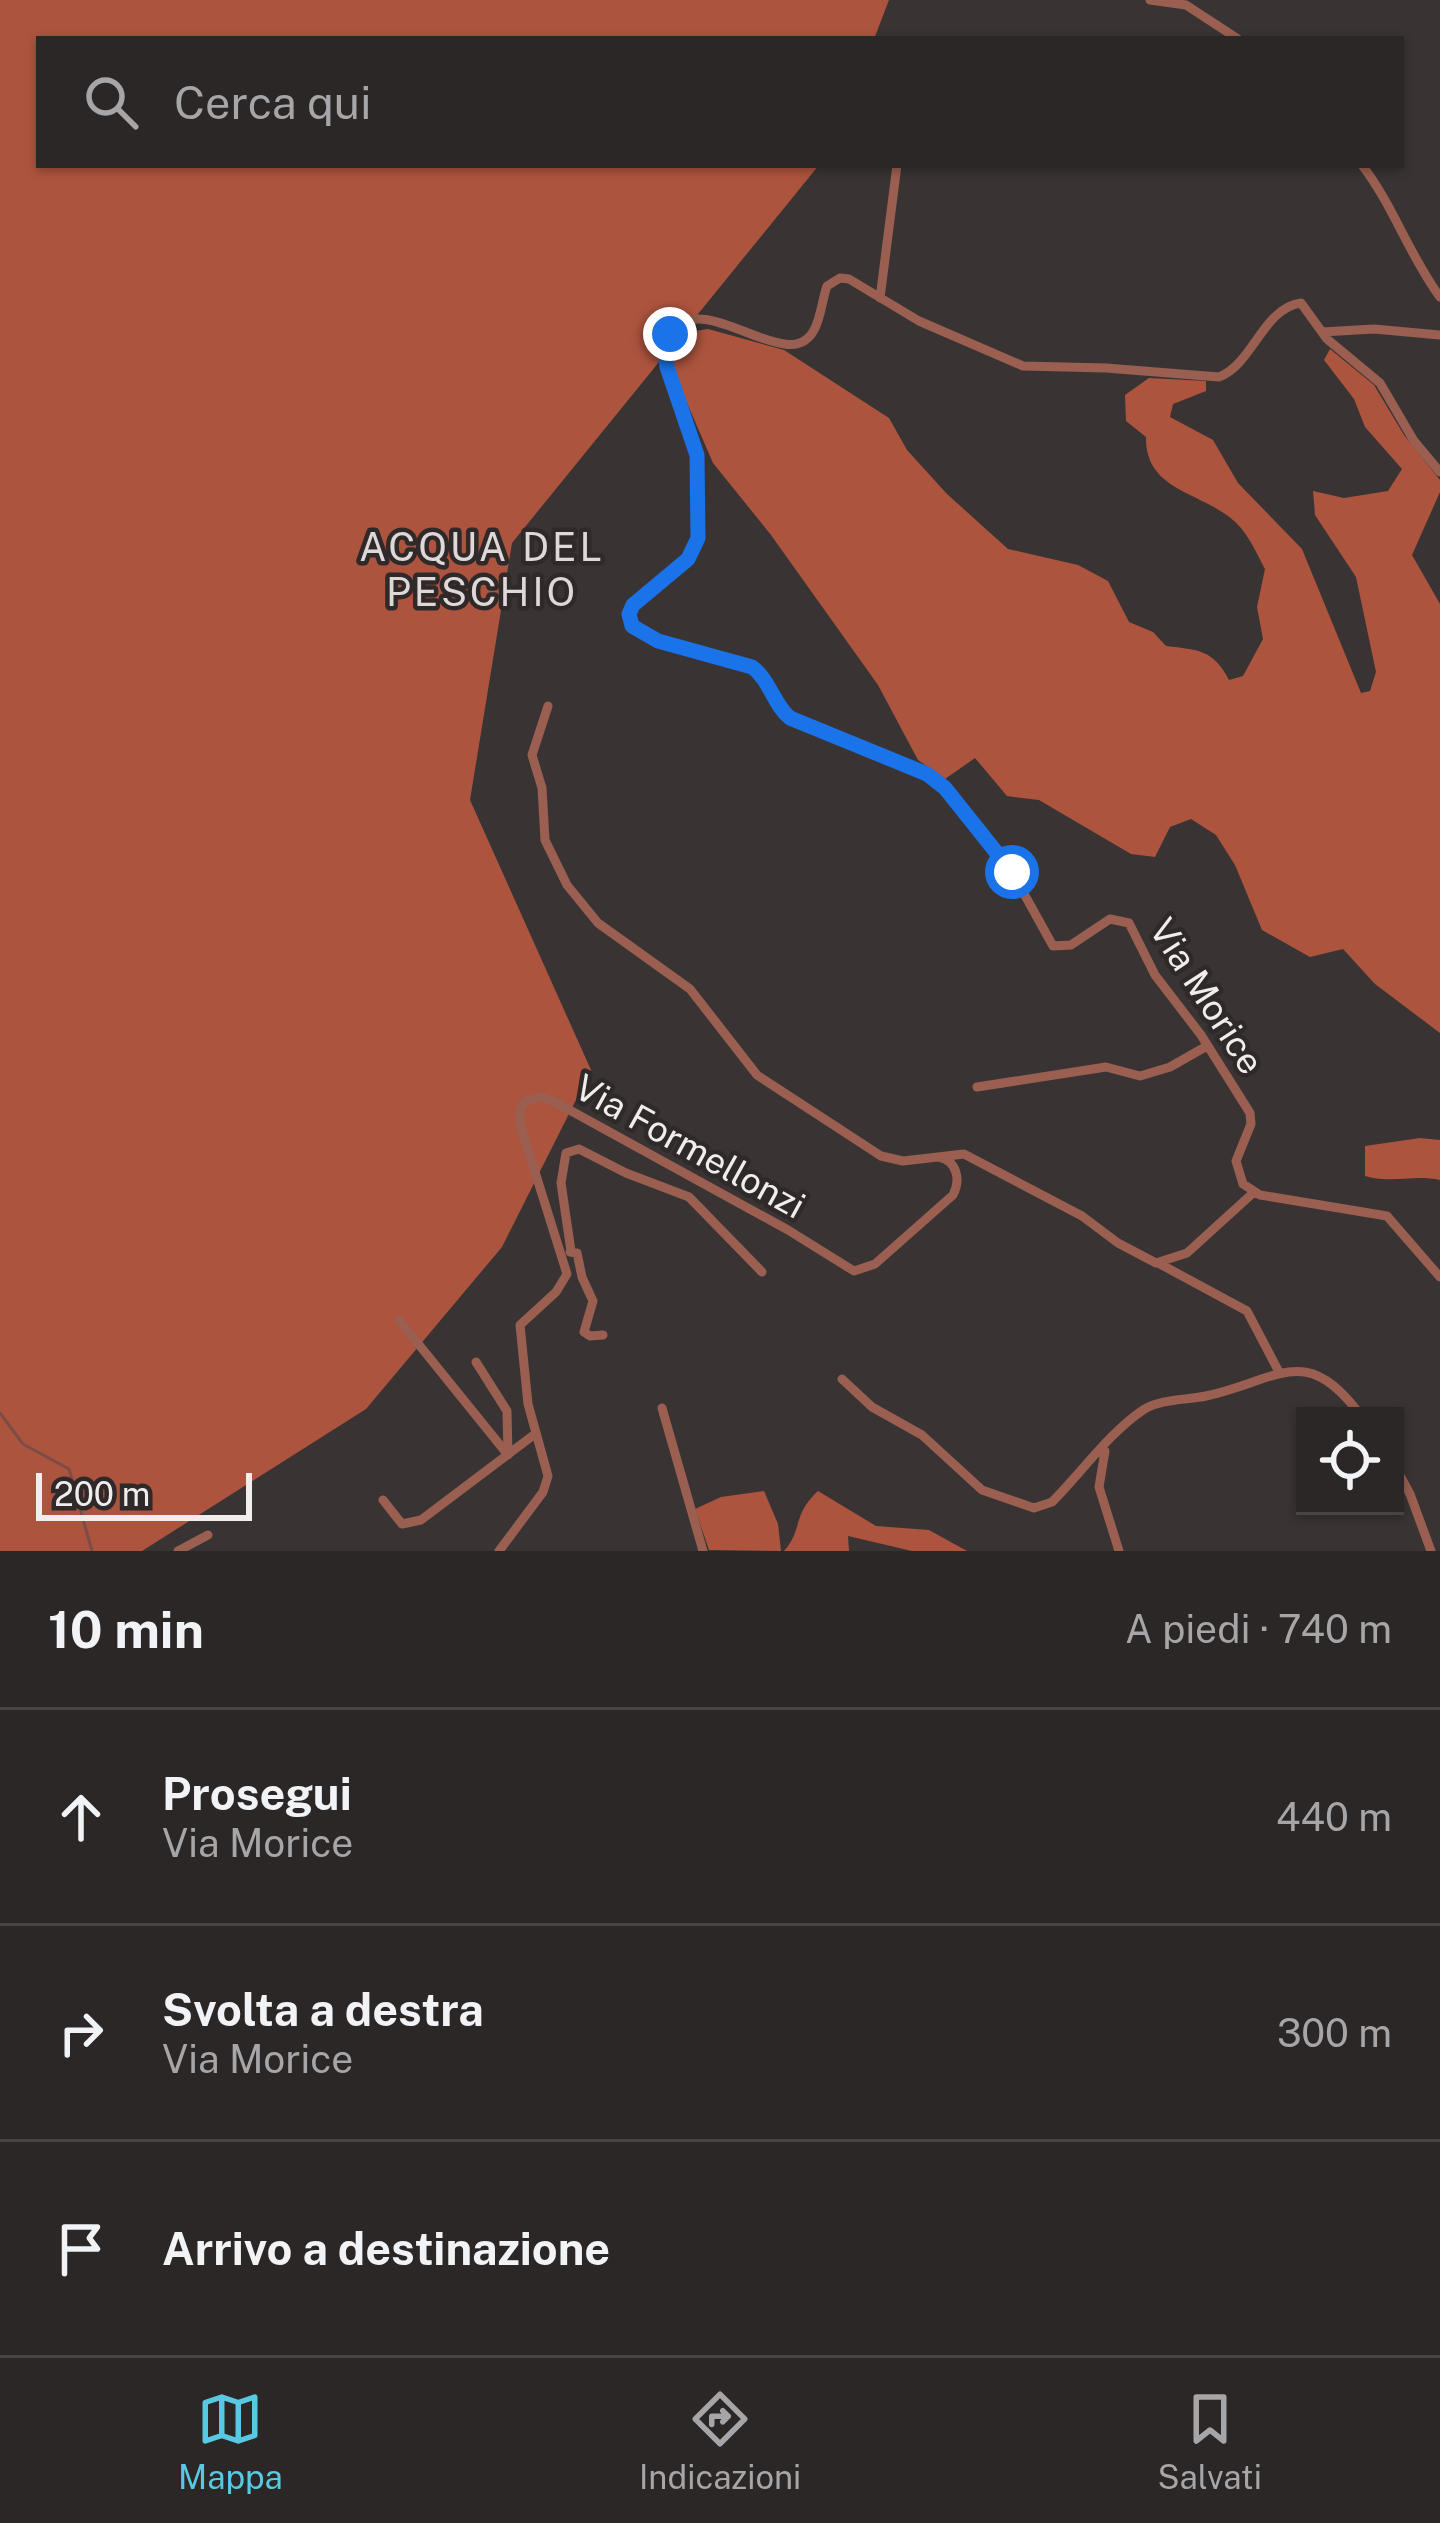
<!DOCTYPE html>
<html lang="it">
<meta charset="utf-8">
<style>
:root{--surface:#2b2726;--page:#373332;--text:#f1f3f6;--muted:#a6a5a7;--line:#474443;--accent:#57c9e2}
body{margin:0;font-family:"Public Sans",sans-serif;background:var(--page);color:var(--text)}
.controls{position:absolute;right:36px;bottom:36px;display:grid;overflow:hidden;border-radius:0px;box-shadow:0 3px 9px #0004}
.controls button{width:108px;height:108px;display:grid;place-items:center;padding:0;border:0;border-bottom:3px solid var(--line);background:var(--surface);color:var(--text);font:60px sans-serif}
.scale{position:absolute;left:36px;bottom:30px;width:216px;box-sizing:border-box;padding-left:12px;border:6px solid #f0edec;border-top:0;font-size:33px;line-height:42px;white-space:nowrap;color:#f0edec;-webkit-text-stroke:9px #2f2a29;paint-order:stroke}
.stop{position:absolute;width:36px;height:36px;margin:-27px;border:9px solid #1a73e8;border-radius:50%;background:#fff}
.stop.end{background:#1a73e8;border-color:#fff;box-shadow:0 3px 12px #0008}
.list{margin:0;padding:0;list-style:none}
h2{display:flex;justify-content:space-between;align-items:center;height:156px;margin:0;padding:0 48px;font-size:51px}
h2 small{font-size:39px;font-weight:400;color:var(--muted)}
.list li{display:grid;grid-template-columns:78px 1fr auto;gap:36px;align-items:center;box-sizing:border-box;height:216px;padding:0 48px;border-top:3px solid var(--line)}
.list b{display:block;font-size:45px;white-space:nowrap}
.list p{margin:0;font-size:39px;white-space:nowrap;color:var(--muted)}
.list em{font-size:39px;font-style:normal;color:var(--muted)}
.icon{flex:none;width:66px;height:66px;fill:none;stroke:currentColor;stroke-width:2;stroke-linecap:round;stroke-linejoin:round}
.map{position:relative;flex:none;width:1440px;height:1551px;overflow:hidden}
.search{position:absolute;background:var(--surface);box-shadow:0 3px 9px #0004;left:36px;right:36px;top:36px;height:132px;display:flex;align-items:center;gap:30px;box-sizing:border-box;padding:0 42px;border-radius:0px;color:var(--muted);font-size:45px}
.sheet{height:804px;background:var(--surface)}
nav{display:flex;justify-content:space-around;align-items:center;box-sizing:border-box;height:168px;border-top:3px solid var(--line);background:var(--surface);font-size:33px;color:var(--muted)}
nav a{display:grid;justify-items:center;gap:6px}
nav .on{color:var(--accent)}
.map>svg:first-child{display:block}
.forest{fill:#ad543e}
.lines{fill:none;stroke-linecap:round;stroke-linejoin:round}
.stream{stroke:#7c4d47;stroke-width:3}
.minor{stroke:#9a5f50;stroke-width:9}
.route{stroke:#1a73e8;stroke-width:15}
.labels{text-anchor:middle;stroke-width:9;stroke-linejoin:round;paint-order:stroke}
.street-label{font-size:36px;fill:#f0edec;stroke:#2f2a29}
.neighbourhood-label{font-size:39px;letter-spacing:3px;fill:#ded8d6;stroke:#2f2a29}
</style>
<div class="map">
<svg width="1440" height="1551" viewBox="0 0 1440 1551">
<rect width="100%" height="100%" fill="#393433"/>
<!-- forest -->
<path class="forest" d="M0 0H889L874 39H39V165H819L512 543 470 800 591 1070 502 1247 366 1409 142 1551H0Z
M708 329 784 350 889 418 907 450 947 494 1008 549 1078 565 1108 581 1129 622 1153 632 1166 646C1198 650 1213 649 1229 680L1243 676 1263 639 1257 607 1265 569C1258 556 1251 540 1241 528 1209 491 1145 495 1146 437L1126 421 1125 395 1149 378 1206 381V391L1173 404 1170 417 1213 440 1238 483 1302 549 1361 693 1370 691 1376 672 1356 577 1315 515 1313 491 1344 498 1388 491 1402 469 1365 427 1354 399 1324 360 1330 349 1374 385 1404 435 1440 480V492L1412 555 1440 604V1033L1375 984 1343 949 1310 957 1262 930 1235 865 1216 835 1191 819 1170 827 1155 857 1131 854 1039 800 1007 796 975 758 945 779 918 760 878 685 771 535 713 463 671 366 677 346 689 332Z
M1420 1138 1440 1140V1180C1415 1174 1389 1184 1365 1176V1146Z
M764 1491 778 1524 781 1551 709 1550 695 1509 721 1497Z
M818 1491 876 1526 929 1530 967 1551H912L848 1536 849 1551H784C803 1530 792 1515 818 1491Z"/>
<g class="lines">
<!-- stream -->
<path class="stream" d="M0 1413 23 1444 69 1469 92 1551"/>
<!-- minor -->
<path class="minor" d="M1150 0 1186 5 1238 39
M1362 165C1394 207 1409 255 1440 297
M880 298 897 165
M1322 332 1374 329 1440 335
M1440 472 1414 441 1380 383 1327 339 1301 303C1263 308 1253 364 1219 377L1106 368 1023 366 919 321 849 279 840 278 827 286C822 300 821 318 814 330 789 378 707 288 672 331 649 359 697 435 698 471 698 494 703 523 696 544 685 577 638 584 629 616 642 651 722 654 754 668 771 683 774 706 793 720L914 767 937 781 1012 872 1053 946 1071 945 1110 919 1129 923 1155 975 1201 1035 1250 1113 1251 1124 1236 1161 1243 1184 1260 1195 1387 1216 1440 1277
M548 706 532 755 542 788 545 840 567 885 598 923 690 989 757 1075 881 1156 903 1161 964 1154 1082 1216 1118 1243 1156 1263 1187 1253 1253 1193
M977 1087 1106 1067 1140 1076 1170 1067 1207 1046
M571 1251 561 1183 566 1153 579 1149 626 1173 689 1197 762 1272
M570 1252 577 1253 582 1277 593 1301 584 1332 590 1336 603 1335
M1160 1264 1247 1311 1279 1372
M399 1320 508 1455
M476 1362 507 1411 508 1455
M842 1379 872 1407 922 1435 982 1490 1034 1508 1052 1502C1081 1473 1109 1433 1143 1410 1160 1399 1187 1400 1206 1396 1277 1381 1306 1340 1361 1416
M662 1408 703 1551
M1105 1451 1099 1487 1119 1551
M1395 1466 1410 1494 1431 1551
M383 1500 402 1524 421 1520 535 1434
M178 1551 208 1535
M499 1551 543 1492 548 1476 528 1404 520 1325 556 1292 567 1274 520 1124V1109L526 1101 542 1097 555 1102 788 1230 854 1271 875 1264 953 1195C961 1180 957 1161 939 1157"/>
</g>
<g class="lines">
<!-- route -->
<path class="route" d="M670 334 665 350 667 367 697 455 698 538 688 559 633 605 629 614 632 626 658 641 752 667C770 680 773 704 790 718L927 774 945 788 1012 872"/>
</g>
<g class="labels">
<!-- street labels -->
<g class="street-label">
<text transform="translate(1207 996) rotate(57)" y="13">Via Morice</text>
<text transform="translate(690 1146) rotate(29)" y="13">Via Formellonzi</text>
</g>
<!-- neighbourhood labels -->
<g class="neighbourhood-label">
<text x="482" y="561">ACQUA DEL<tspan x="482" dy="45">PESCHIO</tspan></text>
</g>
</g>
</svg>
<div class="controls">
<button><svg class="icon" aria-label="locate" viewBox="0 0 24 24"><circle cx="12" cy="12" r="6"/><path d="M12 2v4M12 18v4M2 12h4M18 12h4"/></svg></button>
</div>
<div class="scale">200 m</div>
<div class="stop" style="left:1012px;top:872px"></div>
<div class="stop end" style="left:670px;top:334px"></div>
<div class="search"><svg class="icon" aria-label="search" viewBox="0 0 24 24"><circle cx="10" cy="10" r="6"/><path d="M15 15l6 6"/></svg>Cerca qui</div>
</div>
<section class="sheet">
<h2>10 min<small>A piedi · 740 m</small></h2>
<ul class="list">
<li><svg class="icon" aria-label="ahead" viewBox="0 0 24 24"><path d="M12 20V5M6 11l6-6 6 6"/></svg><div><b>Prosegui</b><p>Via Morice</p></div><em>440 m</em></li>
<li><svg class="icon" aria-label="right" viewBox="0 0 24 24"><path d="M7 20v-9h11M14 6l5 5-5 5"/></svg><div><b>Svolta a destra</b><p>Via Morice</p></div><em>300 m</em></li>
<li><svg class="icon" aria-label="arrive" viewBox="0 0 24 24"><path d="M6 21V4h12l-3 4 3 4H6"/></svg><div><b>Arrivo a destinazione</b></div></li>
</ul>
</section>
<nav>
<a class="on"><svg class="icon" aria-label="map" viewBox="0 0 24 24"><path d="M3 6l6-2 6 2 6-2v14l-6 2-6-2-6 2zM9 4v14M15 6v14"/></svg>Mappa</a>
<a><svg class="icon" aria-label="directions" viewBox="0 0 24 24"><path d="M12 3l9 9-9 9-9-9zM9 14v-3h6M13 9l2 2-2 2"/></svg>Indicazioni</a>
<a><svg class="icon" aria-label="saved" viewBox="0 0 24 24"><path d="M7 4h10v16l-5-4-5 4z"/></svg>Salvati</a>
</nav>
